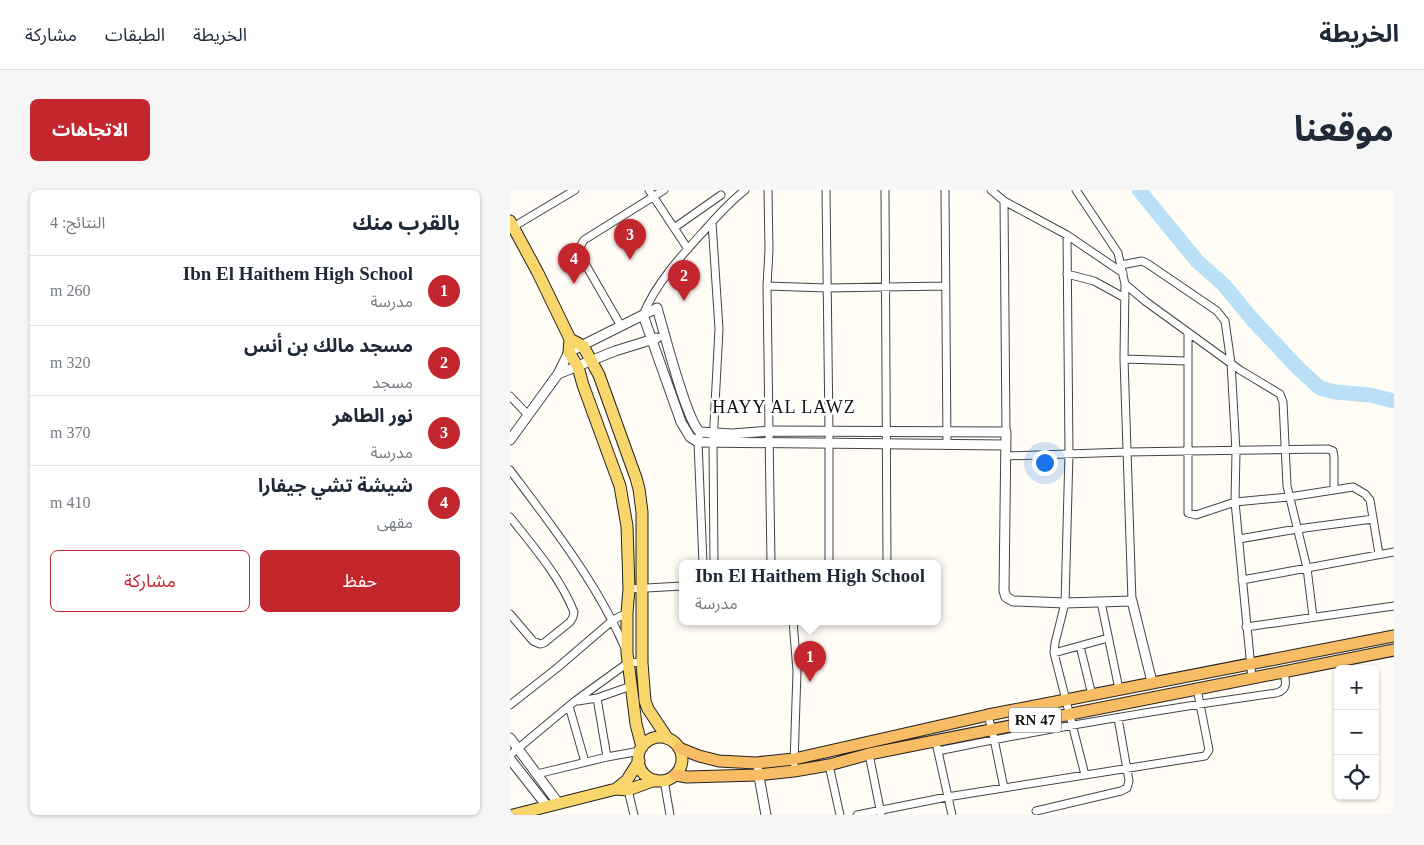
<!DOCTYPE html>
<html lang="ar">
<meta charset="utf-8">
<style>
:root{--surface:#fff;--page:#f6f6f7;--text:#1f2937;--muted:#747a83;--line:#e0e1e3;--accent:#c4262e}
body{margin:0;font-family:"Times New Roman","Noto Sans Arabic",serif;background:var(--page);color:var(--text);direction:rtl}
.controls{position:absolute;right:15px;bottom:15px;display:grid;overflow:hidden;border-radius:8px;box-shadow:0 1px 4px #0004}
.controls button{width:45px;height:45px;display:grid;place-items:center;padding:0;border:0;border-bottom:1px solid var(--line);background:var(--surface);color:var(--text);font:25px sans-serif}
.you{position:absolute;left:534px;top:272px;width:18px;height:18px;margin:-12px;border:4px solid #fff;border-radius:50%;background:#1a73e8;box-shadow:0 0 0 8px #1a73e833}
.badge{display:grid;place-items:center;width:32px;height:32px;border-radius:50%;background:var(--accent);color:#fff;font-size:16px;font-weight:700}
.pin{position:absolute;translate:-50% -41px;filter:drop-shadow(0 1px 2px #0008)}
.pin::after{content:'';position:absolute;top:26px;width:18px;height:15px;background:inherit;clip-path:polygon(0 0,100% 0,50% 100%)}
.popup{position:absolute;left:169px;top:370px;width:262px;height:65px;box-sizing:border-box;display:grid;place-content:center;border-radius:8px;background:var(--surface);filter:drop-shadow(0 1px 4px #0005);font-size:16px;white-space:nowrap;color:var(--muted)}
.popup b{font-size:19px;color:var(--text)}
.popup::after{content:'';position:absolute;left:50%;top:100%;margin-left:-10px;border:10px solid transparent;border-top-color:var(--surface)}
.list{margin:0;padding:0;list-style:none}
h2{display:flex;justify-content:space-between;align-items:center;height:65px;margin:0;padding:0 20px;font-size:21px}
h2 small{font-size:16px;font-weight:400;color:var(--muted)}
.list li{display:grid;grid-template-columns:32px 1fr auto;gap:15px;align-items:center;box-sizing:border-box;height:70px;padding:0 20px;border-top:1px solid var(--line)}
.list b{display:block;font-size:19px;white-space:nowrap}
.list p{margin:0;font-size:16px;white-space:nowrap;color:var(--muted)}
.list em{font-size:16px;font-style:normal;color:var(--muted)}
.actions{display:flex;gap:10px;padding:15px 20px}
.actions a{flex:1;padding:11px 0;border:1px solid var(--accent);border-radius:8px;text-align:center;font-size:18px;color:var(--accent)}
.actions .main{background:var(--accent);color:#fff}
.icon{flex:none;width:28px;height:28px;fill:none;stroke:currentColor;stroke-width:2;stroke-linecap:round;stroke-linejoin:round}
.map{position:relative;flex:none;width:884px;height:625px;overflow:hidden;direction:ltr;border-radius:8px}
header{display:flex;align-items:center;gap:30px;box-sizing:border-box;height:70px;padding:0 25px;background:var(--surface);border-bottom:1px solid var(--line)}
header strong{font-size:24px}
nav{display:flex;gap:28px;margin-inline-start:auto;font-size:18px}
.intro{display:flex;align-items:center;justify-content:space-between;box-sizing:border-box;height:120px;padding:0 30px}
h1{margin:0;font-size:35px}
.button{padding:12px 22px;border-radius:8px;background:var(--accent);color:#fff;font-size:18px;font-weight:700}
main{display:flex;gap:30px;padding:0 30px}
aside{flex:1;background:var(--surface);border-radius:8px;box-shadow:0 1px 4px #0004}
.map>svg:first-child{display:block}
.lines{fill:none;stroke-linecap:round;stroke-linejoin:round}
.river{stroke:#b9e0f7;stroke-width:15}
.minor-casing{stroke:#444;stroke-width:9}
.tertiary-casing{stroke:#444;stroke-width:11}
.primary-casing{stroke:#222;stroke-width:13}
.trunk-casing{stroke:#222;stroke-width:13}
.minor{stroke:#fff;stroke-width:7}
.tertiary{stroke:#fff;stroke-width:9}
.primary{stroke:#f9d66b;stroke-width:11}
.trunk{stroke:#f7bc64;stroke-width:11}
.labels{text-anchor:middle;stroke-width:5;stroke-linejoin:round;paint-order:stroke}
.shield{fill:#fff;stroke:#585858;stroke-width:1}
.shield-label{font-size:15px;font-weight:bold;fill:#111}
.neighbourhood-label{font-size:18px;letter-spacing:1px;fill:#111;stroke:#fff}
</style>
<header>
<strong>الخريطة</strong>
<nav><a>الخريطة</a><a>الطبقات</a><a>مشاركة</a></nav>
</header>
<div class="intro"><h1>موقعنا</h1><a class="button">الاتجاهات</a></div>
<main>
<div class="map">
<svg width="884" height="625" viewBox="0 0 884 625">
<rect width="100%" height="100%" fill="#fffdf5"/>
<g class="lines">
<!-- river -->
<path class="river" d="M629 0 687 71 714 95 742 129 788 178 810 198 825 202 860 205 884 211"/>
<!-- minor casing -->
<g class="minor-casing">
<path id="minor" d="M139 0 178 59
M258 0 259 60 257 96 259 241 261 373
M316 0 319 241V373
M375 0 377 373
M435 0 437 255
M481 0 494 11 557 45 613 83
M566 0 608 63 615 94 614 169 622 411
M494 11 496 242
M202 32 209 139 203 253 204 373
M3 37 65 0
M164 38 211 5
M557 45 559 263 555 413 545 453 544 463 575 585
M611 75 632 71 638 74 707 121 715 131 721 173 726 261 725 312 742 488
M557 84 584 91 615 108
M615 94 635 111 730 180 770 204 773 212 777 296 797 378 803 427
M257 96 317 98 436 96
M133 125C146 93 171 66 194 41 207 26 220 12 235 0
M111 136 73 70C69 62 69 57 74 50L154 0
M678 143V323L686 325 725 312 779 307 843 297 855 304 860 310 869 364
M614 169 677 171
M0 206 18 225
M190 242 188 252 193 373
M496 266 616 262 818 259 823 261 824 267V300
M0 280C42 336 87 393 115 458
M0 327C23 356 50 387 64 422L63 427 60 432 34 453 30 454 23 451 0 424
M729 349 787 339 863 329
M732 390 884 362
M119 399 172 396
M591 412 609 499
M283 431 287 481 284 573
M736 437 884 416
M570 456 582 505
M544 463 598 448
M87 508 97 567
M68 511 87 508 121 496
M0 515 47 478 103 430 117 423
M59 516 75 572
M478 525 484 549 494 598
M427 557 442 625
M428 561C540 538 653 519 766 503 778 500 776 492 774 482
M359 564 371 624
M0 565 65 511 119 472 132 473
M319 575 330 625
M27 584 97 567 130 561
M154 590 160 625
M118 600 124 625
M526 621 611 601 617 598 619 591 608 528
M347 625 437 607 695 566 699 560 687 499"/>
</g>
<!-- tertiary casing -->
<g class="tertiary-casing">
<path id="tertiary" d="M133 125 171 232 180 247 188 252 496 255
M48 184 105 161 147 148
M0 250 48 184 59 162 147 118C154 141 176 230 190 242L222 244 259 241 496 242 494 401 496 407 503 411 555 413 622 411 642 492
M0 548 49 614
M0 569 37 616
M248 581 256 625"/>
</g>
<!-- primary casing -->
<g class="primary-casing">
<path id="primary" d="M0 31 28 83 60 149 59 162 68 177 73 195 110 296 117 336 119 399 117 423V463L126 534 132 557
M60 149 73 156 89 185 126 288 129 299 132 322V473L135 511 138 519 158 549
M128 569a22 22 0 1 1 44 0a22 22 0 1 1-44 0Z
M106 599 117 590 129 571
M3 625 106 599 118 600 145 590"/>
</g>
<!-- trunk casing -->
<g class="trunk-casing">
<path id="trunk" d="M169 558 189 566 209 571 246 573 284 569 478 525 884 446
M165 585 177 587 248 585 284 581 319 575 359 564 884 460"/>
</g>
<!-- minor -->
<use href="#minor" class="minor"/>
<!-- tertiary -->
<use href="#tertiary" class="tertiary"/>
<!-- primary -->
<use href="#primary" class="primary"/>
<!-- trunk -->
<use href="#trunk" class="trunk"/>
</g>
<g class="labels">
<!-- shield labels -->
<rect class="shield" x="499" y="517.5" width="52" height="25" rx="4"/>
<g class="shield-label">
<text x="525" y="535">RN 47</text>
</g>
<!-- neighbourhood labels -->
<g class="neighbourhood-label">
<text x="274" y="223">HAYY AL LAWZ</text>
</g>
</g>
</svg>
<div class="controls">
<button>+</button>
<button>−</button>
<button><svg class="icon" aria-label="locate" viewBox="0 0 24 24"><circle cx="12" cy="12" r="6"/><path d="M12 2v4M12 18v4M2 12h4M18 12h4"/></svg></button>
</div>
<div class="you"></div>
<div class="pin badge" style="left:300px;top:492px">1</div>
<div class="popup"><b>Ibn El Haithem High School</b>مدرسة</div>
<div class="pin badge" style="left:174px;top:111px">2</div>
<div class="pin badge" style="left:120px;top:70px">3</div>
<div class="pin badge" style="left:64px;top:94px">4</div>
</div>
<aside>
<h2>بالقرب منك<small>النتائج: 4</small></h2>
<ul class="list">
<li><span class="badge">1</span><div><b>Ibn El Haithem High School</b><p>مدرسة</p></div><em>260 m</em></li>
<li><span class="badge">2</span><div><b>مسجد مالك بن أنس</b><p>مسجد</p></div><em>320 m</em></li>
<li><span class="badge">3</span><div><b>نور الطاهر</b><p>مدرسة</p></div><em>370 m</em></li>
<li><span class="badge">4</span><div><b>شيشة تشي جيفارا</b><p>مقهى</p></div><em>410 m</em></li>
</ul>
<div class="actions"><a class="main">حفظ</a><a>مشاركة</a></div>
</aside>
</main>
